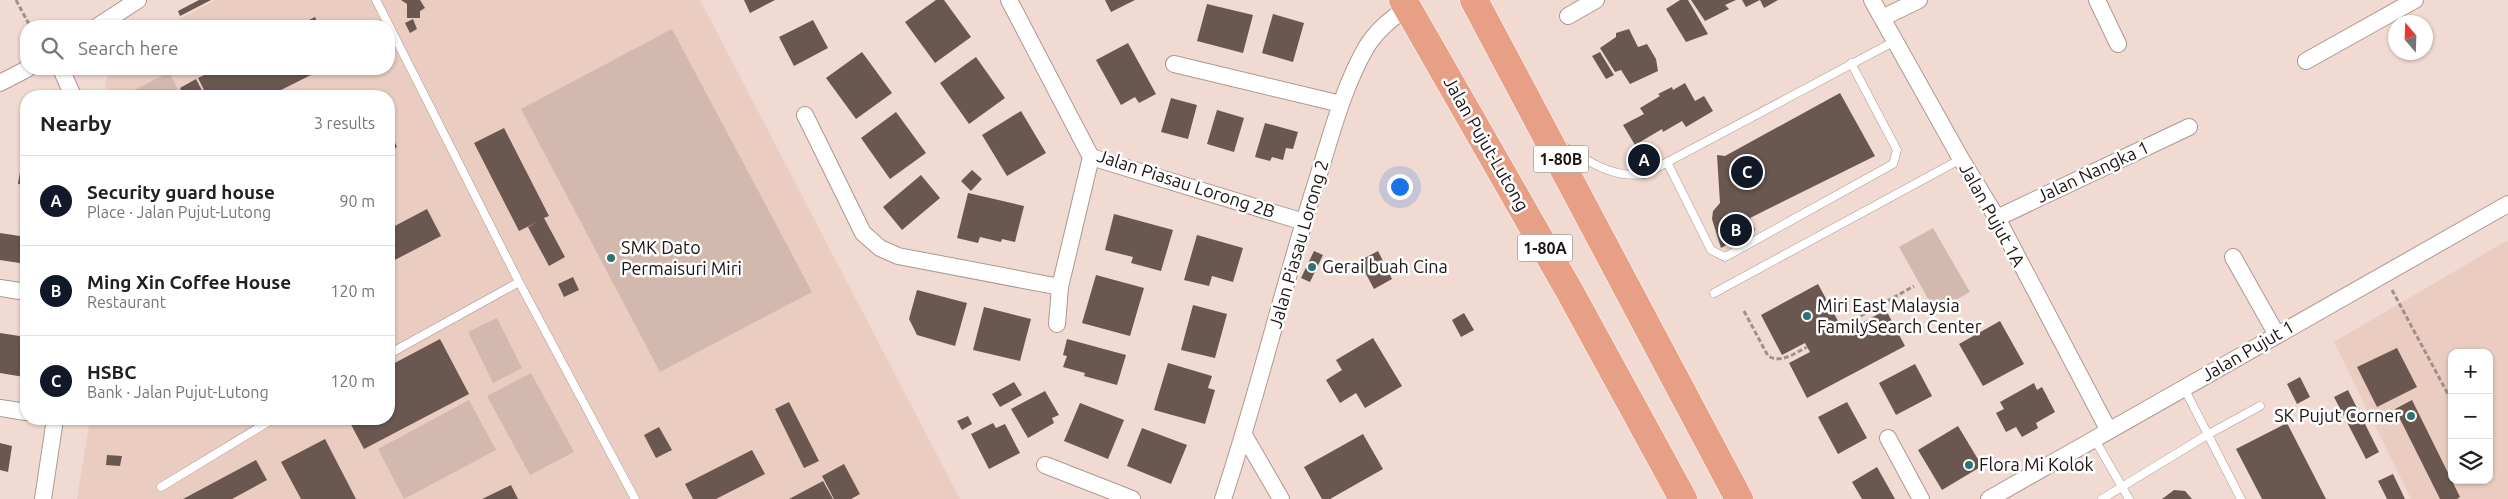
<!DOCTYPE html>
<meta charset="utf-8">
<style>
:root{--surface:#fff;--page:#f2f2f2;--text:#202124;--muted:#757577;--line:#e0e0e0;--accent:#111827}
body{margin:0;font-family:Ubuntu,sans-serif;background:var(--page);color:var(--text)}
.controls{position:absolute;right:15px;bottom:15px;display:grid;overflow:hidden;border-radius:10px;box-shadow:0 1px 4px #0004}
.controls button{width:45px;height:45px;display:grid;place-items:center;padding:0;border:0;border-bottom:1px solid var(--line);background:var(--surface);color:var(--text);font:25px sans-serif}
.compass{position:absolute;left:2388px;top:15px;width:45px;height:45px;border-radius:50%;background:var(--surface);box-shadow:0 1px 4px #0004;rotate:341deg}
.you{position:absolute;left:1399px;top:186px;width:18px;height:18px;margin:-12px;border:4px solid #fff;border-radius:50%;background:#1a73e8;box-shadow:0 0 0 8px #1a73e833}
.badge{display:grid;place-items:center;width:32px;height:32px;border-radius:50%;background:var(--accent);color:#fff;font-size:16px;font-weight:700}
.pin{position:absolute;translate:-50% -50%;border:2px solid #fff;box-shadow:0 1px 5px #0006}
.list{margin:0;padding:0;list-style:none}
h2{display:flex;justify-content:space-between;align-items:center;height:65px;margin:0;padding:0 20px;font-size:21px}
h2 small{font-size:16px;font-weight:400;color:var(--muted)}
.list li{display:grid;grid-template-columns:32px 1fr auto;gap:15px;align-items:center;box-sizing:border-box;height:90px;padding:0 20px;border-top:1px solid var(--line)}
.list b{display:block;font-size:19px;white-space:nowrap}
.list p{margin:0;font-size:16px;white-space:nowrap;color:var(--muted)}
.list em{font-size:16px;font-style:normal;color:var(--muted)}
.icon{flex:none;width:28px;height:28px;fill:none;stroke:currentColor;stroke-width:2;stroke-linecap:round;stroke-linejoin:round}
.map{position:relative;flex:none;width:2508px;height:499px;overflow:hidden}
.search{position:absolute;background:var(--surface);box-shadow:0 1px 4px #0004;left:20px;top:20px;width:375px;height:55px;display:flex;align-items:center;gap:12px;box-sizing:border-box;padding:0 18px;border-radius:20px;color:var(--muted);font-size:19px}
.panel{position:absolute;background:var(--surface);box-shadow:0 1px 4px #0004;left:20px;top:90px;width:375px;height:335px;border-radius:20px}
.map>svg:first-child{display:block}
.built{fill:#eaccc1;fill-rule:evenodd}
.green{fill:#d3b8ad}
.building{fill:#695750}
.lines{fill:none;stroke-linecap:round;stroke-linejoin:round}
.lane-casing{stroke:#ad9890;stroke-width:9}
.street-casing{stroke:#ad9890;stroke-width:18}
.highway-casing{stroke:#fff;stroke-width:29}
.path{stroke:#a1908a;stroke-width:3;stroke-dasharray:5 2.5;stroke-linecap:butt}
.lane{stroke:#fff;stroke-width:8}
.street{stroke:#fff;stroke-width:16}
.highway{stroke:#e7a085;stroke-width:28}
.poi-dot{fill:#2b7471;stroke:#fff;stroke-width:2}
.labels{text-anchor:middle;stroke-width:5;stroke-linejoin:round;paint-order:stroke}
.shield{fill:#fff;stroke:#615b5a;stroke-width:1}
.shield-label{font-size:16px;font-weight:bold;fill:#1d1513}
.street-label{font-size:18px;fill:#1d1513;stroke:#fff}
.poi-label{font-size:18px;fill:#1d1513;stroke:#fff;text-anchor:start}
</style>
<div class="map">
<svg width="2508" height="499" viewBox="0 0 2508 499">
<rect width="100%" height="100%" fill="#f0dad1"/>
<!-- built -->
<path class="built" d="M216 0H700L960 499H77L90 419H389V96H111L105 83 111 69H389V26H166Z
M2508 240V499H2411L2334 342ZM2452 353H2489V480H2452Z"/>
<!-- green -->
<path class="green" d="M672 29 812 292 660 372 521 109Z
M169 72 181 96H126L125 95Z
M1933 228 1970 292 1935 311 1899 247Z
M497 318 522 368 493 383 468 332Z
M531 373 574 452 530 475 487 396Z
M469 400 496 450 404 499 378 449Z"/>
<!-- building -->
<path class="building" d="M199 0H211L180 16 178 11Z
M401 0H420L425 8 420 11V18H407V4Z
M744 0H775L750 13Z
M936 0H944L971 37 935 63 905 22Z
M1105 0H1135L1111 12Z
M1680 0H1688L1708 34 1686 42 1666 9Z
M1691 0H1736L1725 5 1729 9 1705 21Z
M1742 0H1760L1746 7Z
M1760 0H1778L1764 8Z
M1207 4 1253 15 1243 53 1197 41Z
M1273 14 1304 23 1293 62 1262 53Z
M315 17 319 26H297Z
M413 19 417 29 410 33 405 23Z
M813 20 828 48 794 66 779 37Z
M1629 29 1638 47 1647 44 1656 59 1658 71 1630 84 1621 70 1615 72 1600 48 1616 37V33Z
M1128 43 1156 94 1139 103 1135 97 1121 105 1096 60Z
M862 52 892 93 856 119 826 78Z
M1600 52 1614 75 1606 79 1592 56Z
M976 57 1005 98 969 124 940 83Z
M217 69H323L269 96H207L198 78Z
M196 79 205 96H184L180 88Z
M1685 83 1695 101 1704 96 1713 111 1686 127 1682 121 1663 132 1662 129 1635 145 1623 125 1644 114 1640 108 1660 96 1658 94 1672 87 1673 90Z
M1840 93 1875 156 1750 218 1755 230 1721 248 1712 219 1713 211 1720 203 1717 155 1725 156Z
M1171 98 1197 105 1188 139 1161 132Z
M1217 110 1244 118 1234 152 1207 144Z
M1021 111 1046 153 1007 176 982 135Z
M896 112 926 153 890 179 861 138Z
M1265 123 1298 132 1293 149 1286 148 1283 160 1272 157 1270 161 1255 157Z
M504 128 549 216 544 218 565 257 549 266 528 227 537 222 519 231 474 143Z
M389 130 397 147 389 151Z
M24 148H26V185L18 184Z
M1647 154 1651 162 1642 166 1638 158Z
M972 170 982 179 971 191 961 181Z
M921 175 940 198 902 230 883 207Z
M968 193 1024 206 1015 242 1002 239 1001 242 980 237 978 243 957 238Z
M427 209 441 236 389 263V229Z
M1114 214 1173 230 1161 271 1131 263 1133 257 1105 250Z
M0 233 26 237V264L0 260Z
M1197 235 1243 248 1233 282 1212 276 1209 286 1184 280Z
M1314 251 1323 255 1310 282 1301 278Z
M1378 251 1392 279 1374 289 1359 261Z
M1096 275 1144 288 1130 336 1082 323Z
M573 277 579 290 564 297 558 284Z
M1818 284 1844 332 1886 310 1905 346 1807 398 1789 363 1810 352 1805 343 1782 355 1761 315Z
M917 290 967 303 955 346 917 335 909 319Z
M1193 305 1227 314 1215 358 1181 350Z
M984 307 1031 319 1020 361 973 350Z
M1464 313 1474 330 1461 337 1452 320Z
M2000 321 2024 364 1983 386 1959 344Z
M0 333 26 337 24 377 0 373Z
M1373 338 1402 386 1365 408 1356 393 1340 403 1326 380 1342 370 1336 360Z
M440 339 469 394 364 449 348 419H389V366Z
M1067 339 1126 355 1117 385 1084 376 1085 373 1063 367 1067 356 1063 355Z
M2397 348 2417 387 2377 407 2357 367Z
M1168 363 1212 376 1208 388 1215 390 1205 424 1154 410Z
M1915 364 1932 396 1896 415 1879 383Z
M2300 377 2310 397 2297 404 2287 384Z
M1014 382 1022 395 1000 407 992 394Z
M2034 383 2037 390 2042 387 2055 412 2036 423 2038 428 2022 437 2016 427 2006 432 1996 413 2004 409 2000 402Z
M2348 390 2379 452 2366 459 2334 397Z
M1045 391 1059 415 1052 418 1054 423 1028 438 1011 409Z
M2412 400 2460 497 2457 499H2440L2395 409Z
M789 402 819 461 804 468 775 409Z
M1847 402 1867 438 1838 454 1818 417Z
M1080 403 1124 420 1108 459 1064 441Z
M968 416 972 424 962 430 957 421Z
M993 423 996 428 1005 424 1020 453 989 469 971 434Z
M2287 423 2326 499H2262L2236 449Z
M1958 426 1982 466 1942 490 1918 450Z
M659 427 672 450 656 458 644 435Z
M1142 428 1187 445 1171 484 1127 466Z
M1363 434 1383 469 1330 499H1322L1304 467Z
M325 439 356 499H301L281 462Z
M0 443 12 446 8 472 0 470Z
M752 450 765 474 716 499H693L685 484Z
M107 455 122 456 120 466 106 465Z
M256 460 267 480 232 499H183Z
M844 464 860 494 851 499H834L822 476Z
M1877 467 1895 499H1862L1852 482Z
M2393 474 2405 499H2387L2378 481Z
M823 481 833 499H789Z
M511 485 518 499H482Z
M2174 490 2185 491 2192 499H2162Z"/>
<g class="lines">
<!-- lane casing -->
<g class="lane-casing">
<path id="lane" d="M376 0 519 282 635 499
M1561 145C1589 161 1612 179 1645 174L1895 41
M1667 162 1711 250 1725 257 1893 164 1897 150 1851 63
M1714 293 1961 159
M389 354 519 282
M2184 388 2241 499
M2095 440 2129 499
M161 487 273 419
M2102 499 2207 435 2260 406"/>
</g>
<!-- street casing -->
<g class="street-casing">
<path id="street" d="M1009 0 1091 157 1304 222
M1872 0 1961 159 1997 218 2109 431
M2097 0 2118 44
M1568 16 1596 0
M1882 18 1919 0
M98 26 138 0
M2306 61 2415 0
M1174 64 1341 104
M61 69 73 96
M0 83 27 69
M805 115 863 233 880 248 898 256 1060 287 1091 157
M1997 218 2189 127
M2233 257 2277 335
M0 288 26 292
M1057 324 1060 287
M0 408 26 412
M1244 435 1281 499
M1888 438 1921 499
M1045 465 1132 499
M43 499 55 419
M1223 499C1258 394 1283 286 1317 180 1331 136 1343 87 1367 46 1378 29 1392 18 1408 7
M1989 499 2508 204"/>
</g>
<!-- highway casing -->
<g class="highway-casing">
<path id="highway" d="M1403 0 1570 292 1683 499
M1474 0 1739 499"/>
</g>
<!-- path -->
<path class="path" d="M16 0 30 26
M2392 290 2449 396
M1744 311 1768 356C1781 364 1795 353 1807 347
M1841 327 1914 286"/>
<!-- lane -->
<use href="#lane" class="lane"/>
<!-- street -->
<use href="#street" class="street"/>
<!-- highway -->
<use href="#highway" class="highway"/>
</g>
<!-- markers -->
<g class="poi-dot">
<circle cx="611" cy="258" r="5"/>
<circle cx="1312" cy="267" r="5"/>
<circle cx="1807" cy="316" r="5"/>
<circle cx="2411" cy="416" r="5"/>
<circle cx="1969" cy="465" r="5"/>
</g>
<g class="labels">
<!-- shield labels -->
<g class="shield">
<rect x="1533.5" y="145.5" width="55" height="27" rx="4"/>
<rect x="1517.5" y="234.5" width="55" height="27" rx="4"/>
</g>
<g class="shield-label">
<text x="1561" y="165">1-80B</text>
<text x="1545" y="254">1-80A</text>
</g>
<!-- street labels -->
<g class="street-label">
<text transform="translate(1486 144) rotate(60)" y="6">Jalan Pujut-Lutong</text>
<text transform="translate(2093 172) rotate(-25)" y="6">Jalan Nangka 1</text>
<text transform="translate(1186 184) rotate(18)" y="6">Jalan Piasau Lorong 2B</text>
<text transform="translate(1992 215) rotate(61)" y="6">Jalan Pujut 1A</text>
<text transform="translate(1299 244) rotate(-74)" y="6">Jalan Piasau Lorong 2</text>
<text transform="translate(2248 351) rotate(-30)" y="6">Jalan Pujut 1</text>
</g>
<!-- poi labels -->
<g class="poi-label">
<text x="621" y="254">SMK Dato<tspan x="621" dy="21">Permaisuri Miri</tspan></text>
<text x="1322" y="273">Gerai buah Cina</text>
<text x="1817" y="312">Miri East Malaysia<tspan x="1817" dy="21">FamilySearch Center</tspan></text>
<text x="2401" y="422" text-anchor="end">SK Pujut Corner</text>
<text x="1979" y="471">Flora Mi Kolok</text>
</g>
</g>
</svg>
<div class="controls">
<button>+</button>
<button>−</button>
<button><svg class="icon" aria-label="layers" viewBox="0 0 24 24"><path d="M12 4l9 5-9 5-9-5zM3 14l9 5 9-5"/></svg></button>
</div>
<svg class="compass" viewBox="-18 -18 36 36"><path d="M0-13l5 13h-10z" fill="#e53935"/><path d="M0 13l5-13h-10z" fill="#757577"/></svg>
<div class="you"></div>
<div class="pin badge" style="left:1644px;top:160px">A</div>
<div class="pin badge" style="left:1736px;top:230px">B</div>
<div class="pin badge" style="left:1747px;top:172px">C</div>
<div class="search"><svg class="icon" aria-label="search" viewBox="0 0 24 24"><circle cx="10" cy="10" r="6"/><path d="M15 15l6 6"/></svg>Search here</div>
<section class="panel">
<h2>Nearby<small>3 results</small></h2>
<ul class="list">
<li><span class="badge">A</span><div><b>Security guard house</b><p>Place · Jalan Pujut-Lutong</p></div><em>90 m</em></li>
<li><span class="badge">B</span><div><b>Ming Xin Coffee House</b><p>Restaurant</p></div><em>120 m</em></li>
<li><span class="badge">C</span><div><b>HSBC</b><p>Bank · Jalan Pujut-Lutong</p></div><em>120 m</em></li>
</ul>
</section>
</div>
